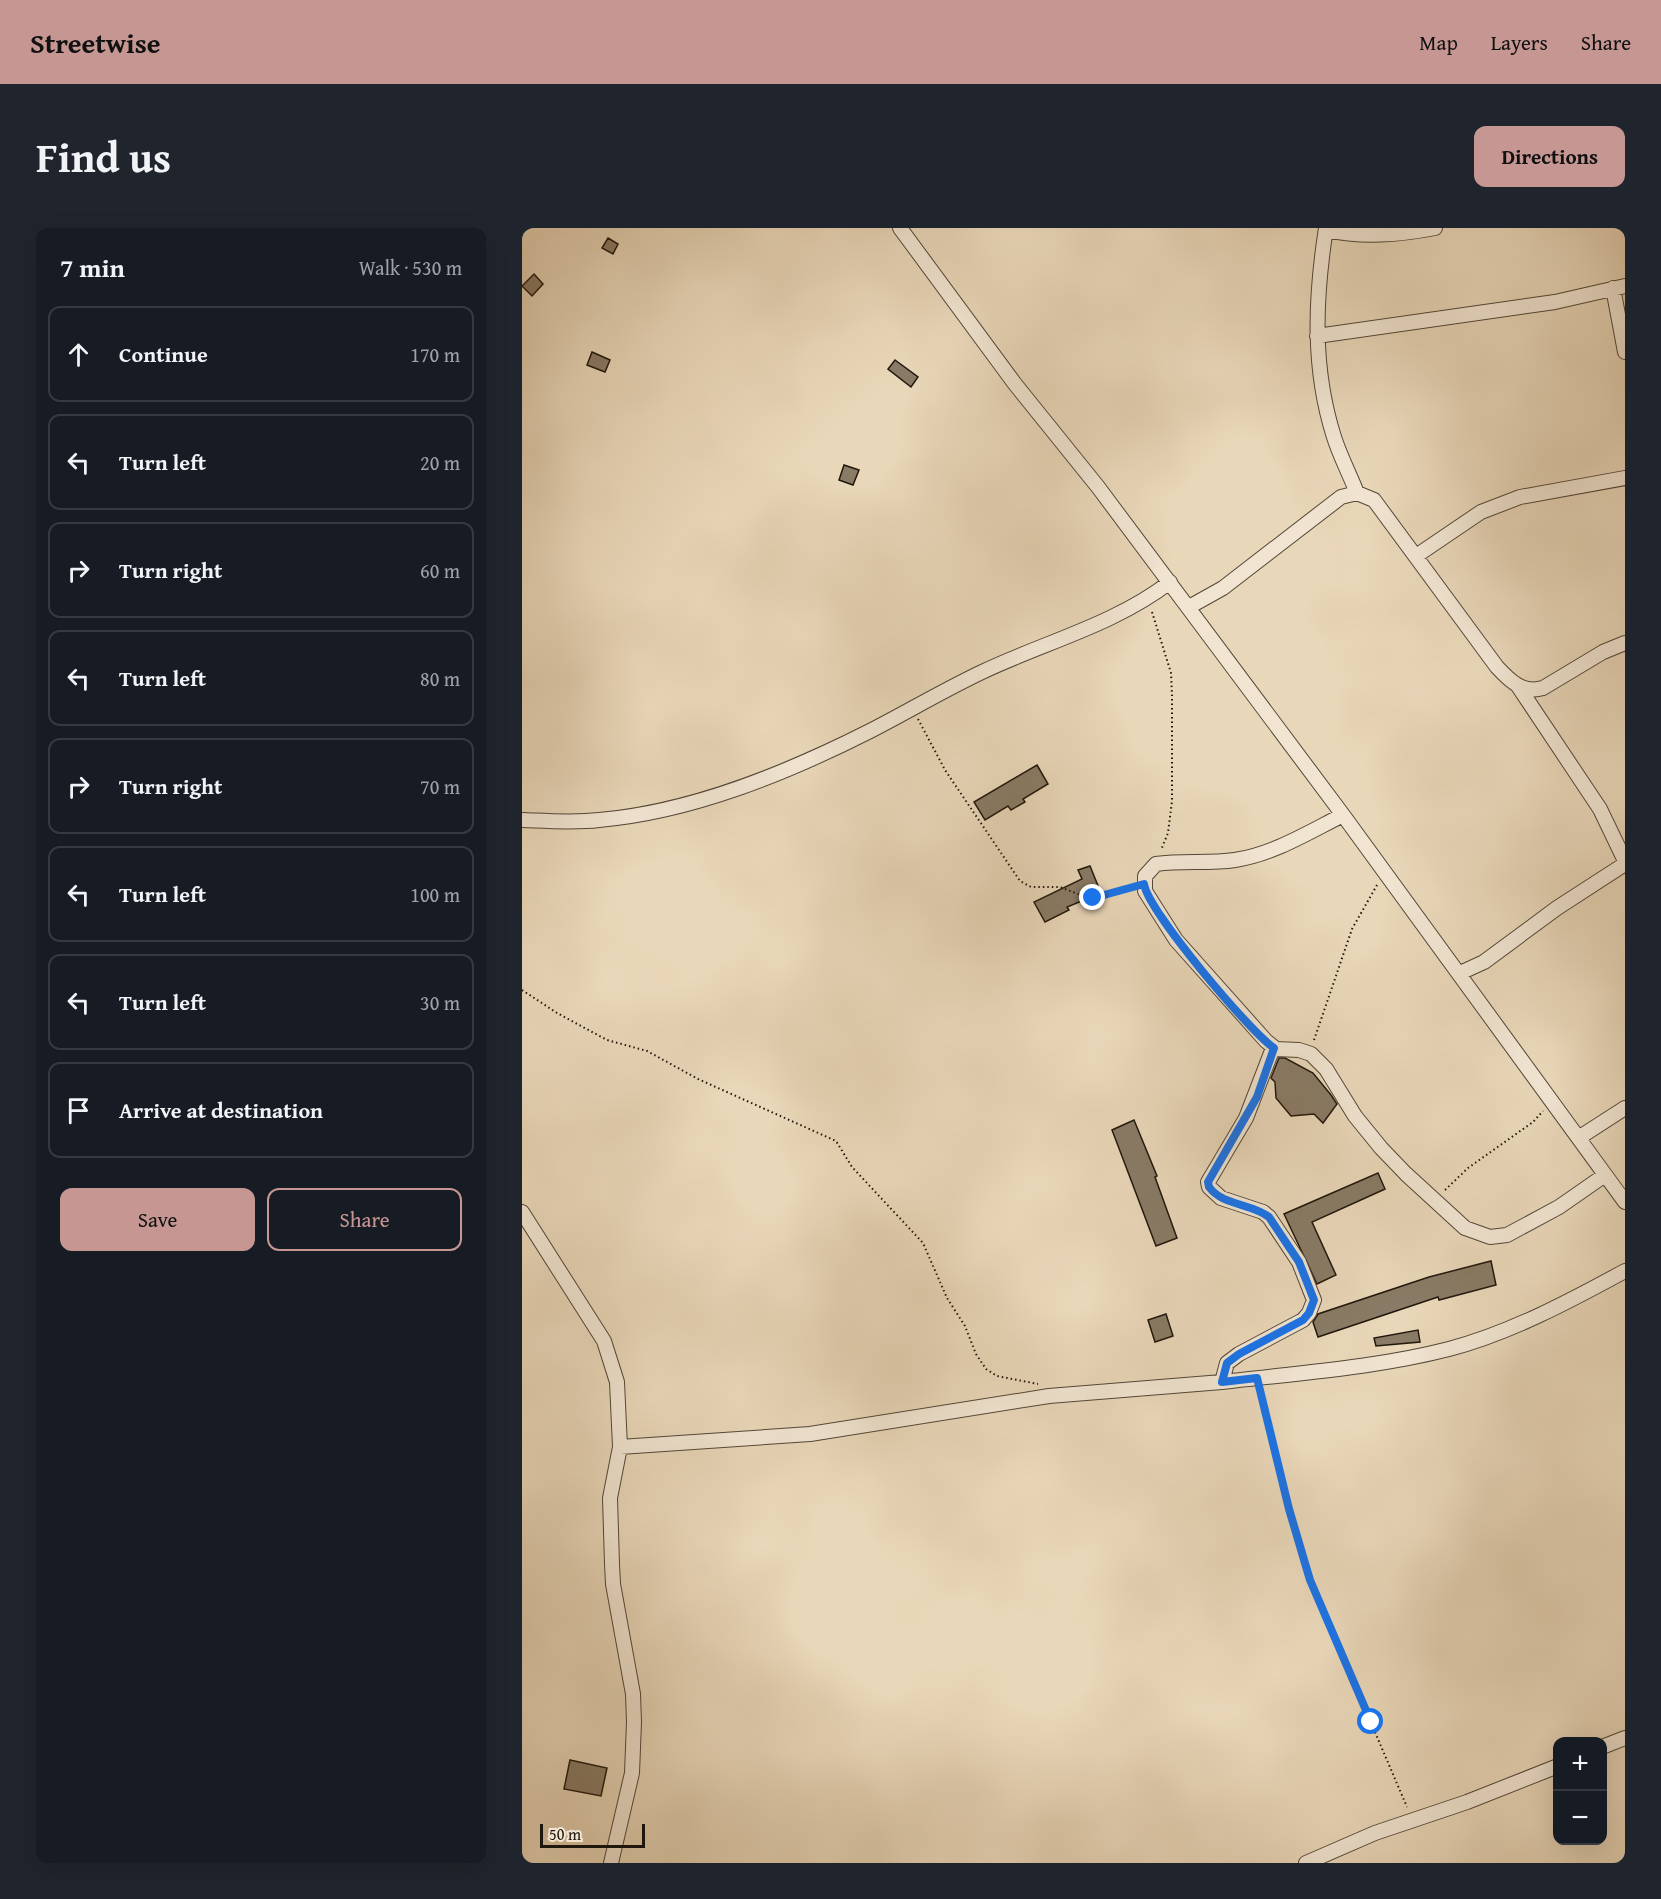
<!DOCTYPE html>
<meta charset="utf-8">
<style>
:root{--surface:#171b24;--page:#20242c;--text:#f1f3f6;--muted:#9ea1a6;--line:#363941;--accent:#c59692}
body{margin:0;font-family:"Gentium Book Plus",serif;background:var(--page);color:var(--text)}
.controls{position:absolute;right:18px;bottom:18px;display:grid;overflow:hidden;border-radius:12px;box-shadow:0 6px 24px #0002}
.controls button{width:54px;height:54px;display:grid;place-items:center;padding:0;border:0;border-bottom:2px solid var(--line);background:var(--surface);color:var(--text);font:30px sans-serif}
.scale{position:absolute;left:18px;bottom:15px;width:105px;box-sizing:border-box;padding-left:6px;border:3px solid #20170c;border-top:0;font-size:16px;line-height:21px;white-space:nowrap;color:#20170c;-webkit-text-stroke:4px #f1e5d2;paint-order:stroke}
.stop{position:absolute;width:18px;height:18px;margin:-14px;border:4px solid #1a73e8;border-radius:50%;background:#fff}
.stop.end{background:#1a73e8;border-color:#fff;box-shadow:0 2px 6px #0008}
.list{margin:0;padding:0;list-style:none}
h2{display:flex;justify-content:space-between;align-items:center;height:78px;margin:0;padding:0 24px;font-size:26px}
h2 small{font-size:20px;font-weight:400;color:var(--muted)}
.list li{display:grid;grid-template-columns:39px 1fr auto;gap:18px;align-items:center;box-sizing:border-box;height:96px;margin:0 12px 12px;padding:0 12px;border:2px solid var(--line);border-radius:12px}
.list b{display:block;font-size:22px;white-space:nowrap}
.list em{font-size:20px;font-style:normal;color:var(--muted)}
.actions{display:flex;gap:12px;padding:18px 24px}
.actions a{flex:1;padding:14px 0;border:2px solid var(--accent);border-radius:12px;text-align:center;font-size:21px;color:var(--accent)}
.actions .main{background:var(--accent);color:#111}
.icon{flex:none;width:33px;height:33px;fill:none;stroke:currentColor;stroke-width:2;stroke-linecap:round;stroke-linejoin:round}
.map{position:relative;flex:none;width:1103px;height:1635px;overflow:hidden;border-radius:12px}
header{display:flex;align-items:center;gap:36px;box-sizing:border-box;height:84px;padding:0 30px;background:var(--accent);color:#111}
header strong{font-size:28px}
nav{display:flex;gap:33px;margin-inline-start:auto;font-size:21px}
.intro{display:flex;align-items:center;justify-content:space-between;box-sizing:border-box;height:144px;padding:0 36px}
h1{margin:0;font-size:42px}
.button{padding:15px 27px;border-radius:12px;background:var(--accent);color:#111;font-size:21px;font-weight:700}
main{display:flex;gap:36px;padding:0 36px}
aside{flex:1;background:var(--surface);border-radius:12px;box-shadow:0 6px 24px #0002}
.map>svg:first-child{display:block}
.building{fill:#897b66;stroke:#20170c;stroke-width:1.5}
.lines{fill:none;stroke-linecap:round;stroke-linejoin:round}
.minor-casing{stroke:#524737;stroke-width:16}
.path{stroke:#20170c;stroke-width:2;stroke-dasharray:1.5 3;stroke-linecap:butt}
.minor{stroke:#f1e5d2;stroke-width:14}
.route{stroke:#1a73e8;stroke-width:8}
</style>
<header>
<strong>Streetwise</strong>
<nav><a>Map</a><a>Layers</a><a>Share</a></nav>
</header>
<div class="intro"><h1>Find us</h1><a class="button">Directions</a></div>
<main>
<aside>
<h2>7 min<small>Walk · 530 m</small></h2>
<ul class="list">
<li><svg class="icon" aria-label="ahead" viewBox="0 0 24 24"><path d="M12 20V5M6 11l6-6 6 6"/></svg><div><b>Continue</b></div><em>170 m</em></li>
<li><svg class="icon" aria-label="left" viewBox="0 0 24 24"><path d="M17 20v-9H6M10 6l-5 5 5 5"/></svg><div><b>Turn left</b></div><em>20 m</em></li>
<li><svg class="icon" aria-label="right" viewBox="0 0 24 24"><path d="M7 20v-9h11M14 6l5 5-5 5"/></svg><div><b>Turn right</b></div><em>60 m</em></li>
<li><svg class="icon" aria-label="left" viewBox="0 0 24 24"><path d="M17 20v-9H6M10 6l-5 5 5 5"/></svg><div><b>Turn left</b></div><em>80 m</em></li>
<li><svg class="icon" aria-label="right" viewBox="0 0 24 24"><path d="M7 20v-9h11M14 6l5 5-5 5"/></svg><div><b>Turn right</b></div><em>70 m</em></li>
<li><svg class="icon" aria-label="left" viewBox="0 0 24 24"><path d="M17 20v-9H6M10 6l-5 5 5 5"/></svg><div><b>Turn left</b></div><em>100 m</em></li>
<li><svg class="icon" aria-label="left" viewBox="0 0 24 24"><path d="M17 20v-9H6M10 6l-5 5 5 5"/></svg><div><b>Turn left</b></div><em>30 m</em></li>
<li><svg class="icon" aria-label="arrive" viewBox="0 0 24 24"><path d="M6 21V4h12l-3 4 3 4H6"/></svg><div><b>Arrive at destination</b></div></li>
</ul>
<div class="actions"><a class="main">Save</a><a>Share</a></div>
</aside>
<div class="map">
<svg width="1103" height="1635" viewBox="0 0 1103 1635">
<rect width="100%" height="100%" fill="#e9d7b9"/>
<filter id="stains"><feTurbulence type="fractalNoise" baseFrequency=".00333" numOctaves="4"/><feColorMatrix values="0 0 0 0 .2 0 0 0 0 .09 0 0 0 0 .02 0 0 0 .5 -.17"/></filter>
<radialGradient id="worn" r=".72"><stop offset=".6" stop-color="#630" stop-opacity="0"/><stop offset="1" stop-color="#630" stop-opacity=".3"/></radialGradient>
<!-- building -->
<path class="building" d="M86 10 96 16 91 26 80 20Z
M12 46 21 56 10 68 0 58Z
M70 124 88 132 83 144 65 137Z
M373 132 396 149 389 159 366 141Z
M322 237 337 242 331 257 317 252Z
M515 537 526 556 501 571 503 574 489 582 486 578 463 592 452 574Z
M568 638 579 665 545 679 547 682 523 694 512 674 560 651 556 642Z
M757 830H763L791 845 809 867 815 876 801 895 792 886 769 888 754 870 753 854 749 850Z
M612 892 635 948 633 949 655 1010 634 1018 590 902Z
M856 945 863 961 790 994 814 1047 795 1056 762 986Z
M969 1033 974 1057 917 1072 916 1069 796 1109 791 1094 796 1086 907 1049Z
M644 1086 651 1108 633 1114 626 1092Z
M896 1102 898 1114 854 1118 852 1110Z
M48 1532 85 1540 79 1568 42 1561Z"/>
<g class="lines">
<!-- minor casing -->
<g class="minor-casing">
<path id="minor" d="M378 0 493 156 576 259 821 587 1103 974
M804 0C793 71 790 140 812 209 818 228 828 247 835 265
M804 2C841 10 876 7 913 0
M1091 60 1103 124
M795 108 1033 74 1103 58
M894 328 959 284 998 269 1103 250
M667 379 701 360 819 269 835 265 852 272 975 439C988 453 1001 466 1021 460L1081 424 1103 415
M996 458 1078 581 1103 633
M821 587C787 604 752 626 713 632 687 636 660 632 634 636L623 648V663L654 712 744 813 754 821 777 822 789 826 804 841 833 888 859 920 884 946 943 1000 968 1009 985 1007 1037 979 1083 947
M0 592C26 593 52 595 77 592 170 584 265 545 348 503 385 484 422 462 460 444 523 414 592 397 648 354
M938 745 962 734 1035 680 1103 636
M1058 909 1103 880
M0 984 82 1113 95 1154 98 1219 88 1270 90 1336 91 1356 111 1466 112 1494 110 1545 89 1635
M700 1154C775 1145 853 1140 927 1121 988 1105 1048 1073 1103 1043
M98 1219 288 1206 527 1168 700 1154 705 1135 717 1126 781 1092 787 1085 792 1072 777 1034 747 989 741 984 699 970 687 959 686 954 724 890 751 820
M1080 1519 1103 1510
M784 1635 853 1605 945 1574 1036 1538"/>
</g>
<!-- path -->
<path class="path" d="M630 384 649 445 650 468V573L646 605 639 622
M396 491 423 542 498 653 509 659H538L566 670 609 658
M0 762 35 785 85 812 125 823 176 851 314 913 330 939 401 1015 425 1070 443 1098 454 1126 464 1141 475 1148 516 1156
M792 812 830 701 855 657
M923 962 946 940 1011 894 1021 883
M738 1164 767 1281 788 1352 885 1579"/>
<!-- minor -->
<use href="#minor" class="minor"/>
</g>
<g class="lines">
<!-- route -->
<path class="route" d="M571 670 622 656C626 683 727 803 752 820L735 869 686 954 687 959C701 978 729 975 747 989L777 1034 792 1072 787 1085 781 1092 717 1126 705 1135 700 1154 735 1150 767 1281 788 1352 849 1494"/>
</g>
<rect width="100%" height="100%" filter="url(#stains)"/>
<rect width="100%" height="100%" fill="url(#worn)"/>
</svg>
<div class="controls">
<button>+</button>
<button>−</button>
</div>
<div class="scale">50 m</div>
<div class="stop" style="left:849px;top:1494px"></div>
<div class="stop end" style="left:571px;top:670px"></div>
</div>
</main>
